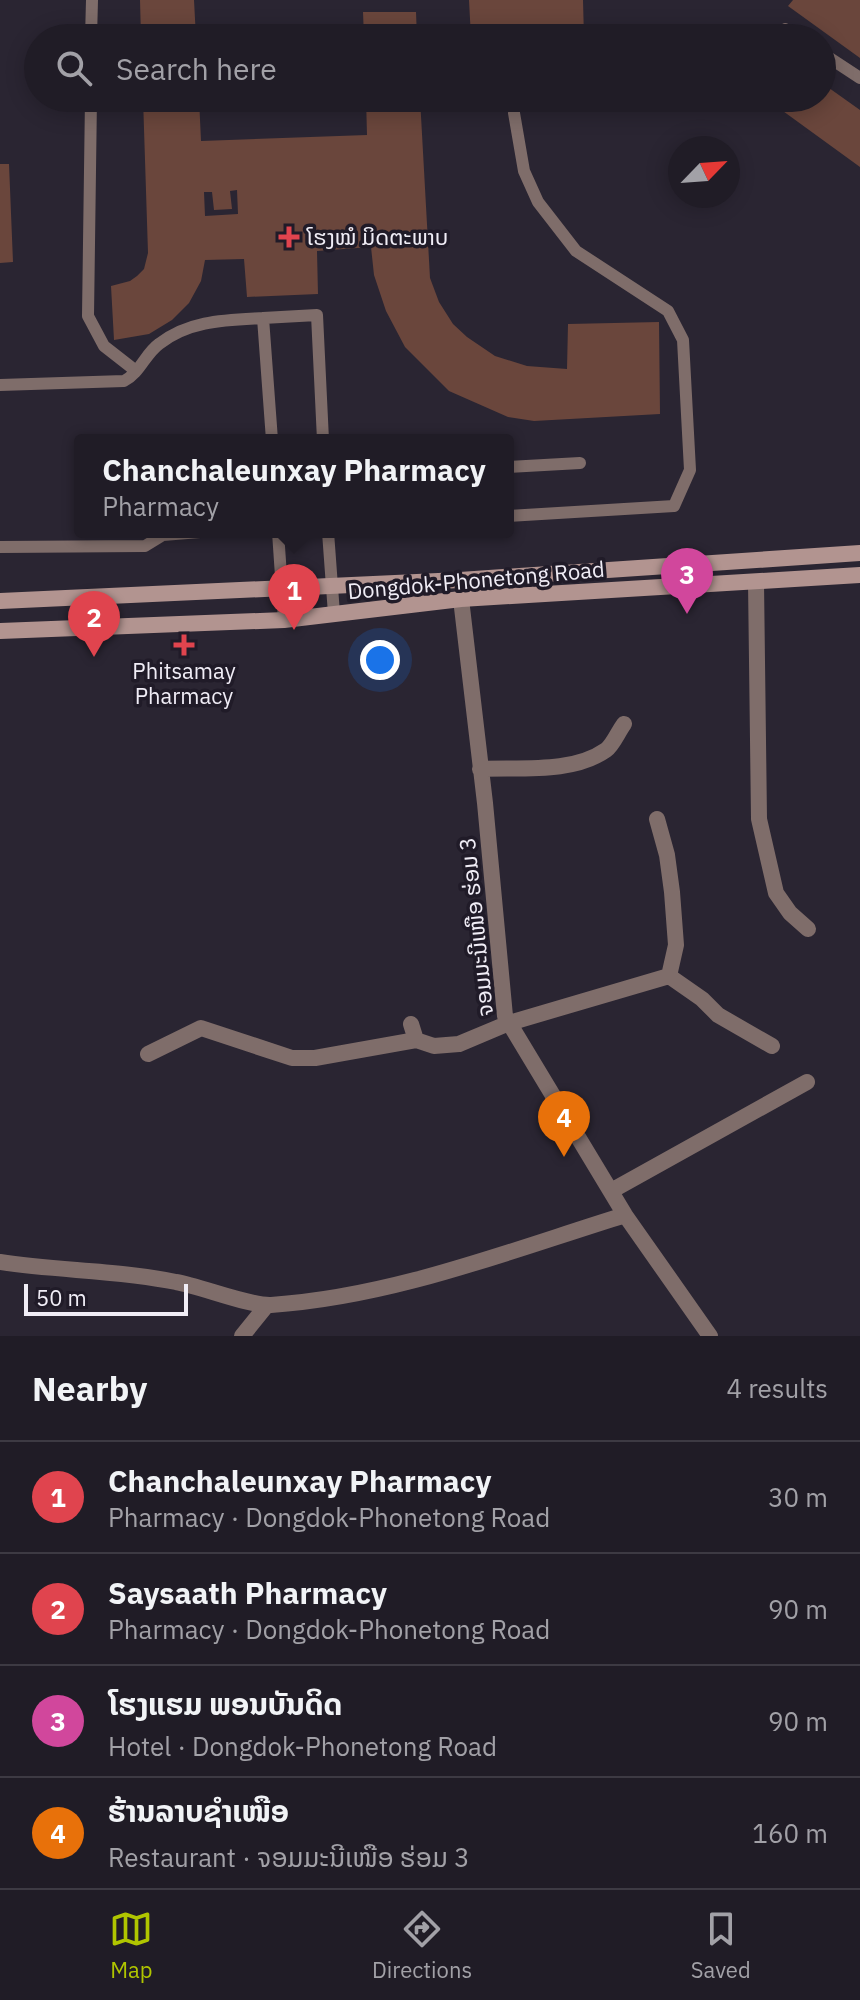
<!DOCTYPE html>
<meta charset="utf-8">
<style>
:root{--surface:#201c26;--page:#28252e;--text:#f1f3f6;--muted:#a2a1a7;--line:#3d3a43;--accent:#b0c500}
body{margin:0;font-family:"IBM Plex Sans","Noto Sans Lao",sans-serif;background:var(--page);color:var(--text)}
.compass{position:absolute;left:668px;top:136px;width:72px;height:72px;border-radius:50%;background:var(--surface);box-shadow:0 4px 20px #0003;rotate:65deg}
.scale{position:absolute;left:24px;bottom:20px;width:164px;box-sizing:border-box;padding-left:8px;border:4px solid #f0edf6;border-top:0;font-size:22px;line-height:28px;white-space:nowrap;color:#f0edf6;-webkit-text-stroke:6px #201b28;paint-order:stroke}
.you{position:absolute;left:380px;top:660px;width:28px;height:28px;margin:-20px;border:6px solid #fff;border-radius:50%;background:#1a73e8;box-shadow:0 0 0 12px #1a73e833}
.badge{display:grid;place-items:center;width:52px;height:52px;border-radius:50%;background:var(--accent);color:#fff;font-size:26px;font-weight:700}
.pin{position:absolute;translate:-50% -66px;filter:drop-shadow(0 2px 4px #0008)}
.pin::after{content:'';position:absolute;top:42px;width:28px;height:24px;background:inherit;clip-path:polygon(0 0,100% 0,50% 100%)}
.popup{position:absolute;left:74px;top:434px;width:440px;height:104px;box-sizing:border-box;display:grid;place-content:center;border-radius:8px;background:var(--surface);filter:drop-shadow(0 2px 6px #0005);font-size:26px;white-space:nowrap;color:var(--muted)}
.popup b{font-size:30px;color:var(--text)}
.popup::after{content:'';position:absolute;left:50%;top:100%;margin-left:-16px;border:16px solid transparent;border-top-color:var(--surface)}
.list{margin:0;padding:0;list-style:none}
h2{display:flex;justify-content:space-between;align-items:center;height:104px;margin:0;padding:0 32px;font-size:34px}
h2 small{font-size:26px;font-weight:400;color:var(--muted)}
.list li{display:grid;grid-template-columns:52px 1fr auto;gap:24px;align-items:center;box-sizing:border-box;height:112px;padding:0 32px;border-top:2px solid var(--line)}
.list b{display:block;font-size:30px;white-space:nowrap}
.list p{margin:0;font-size:26px;white-space:nowrap;color:var(--muted)}
.list em{font-size:26px;font-style:normal;color:var(--muted)}
.icon{flex:none;width:44px;height:44px;fill:none;stroke:currentColor;stroke-width:2;stroke-linecap:round;stroke-linejoin:round}
.map{position:relative;flex:none;width:860px;height:1336px;overflow:hidden}
.search{position:absolute;background:var(--surface);box-shadow:0 4px 20px #0003;left:24px;right:24px;top:24px;height:88px;display:flex;align-items:center;gap:20px;box-sizing:border-box;padding:0 28px;border-radius:44px;color:var(--muted);font-size:30px}
.sheet{height:552px;background:var(--surface)}
nav{display:flex;justify-content:space-around;align-items:center;box-sizing:border-box;height:112px;border-top:2px solid var(--line);background:var(--surface);font-size:22px;color:var(--muted)}
nav a{display:grid;justify-items:center;gap:4px}
nav .on{color:var(--accent)}
.map>svg:first-child{display:block}
.building{fill:#6a463c;fill-rule:evenodd}
.lines{fill:none;stroke-linecap:round;stroke-linejoin:round}
.service{stroke:#7f6d6a;stroke-width:12}
.minor{stroke:#7f6d6a;stroke-width:16}
.secondary{stroke:#b29490;stroke-width:16}
.health-dot{fill:#e0444e;stroke:#201b28;stroke-width:3}
.labels{text-anchor:middle;stroke-width:7;stroke-linejoin:round;paint-order:stroke}
.poi-label{font-size:22px;fill:#f0edf6;stroke:#201b28;text-anchor:start}
.street-label{font-size:22px;fill:#f0edf6;stroke:#201b28}
</style>
<div class="map">
<svg width="860" height="1336" viewBox="0 0 860 1336">
<rect width="100%" height="100%" fill="#2a2532"/>
<!-- building -->
<path class="building" d="M140 0H194L196 38H141Z
M469 0H583L584 38H471Z
M793 0H860V58L788 6Z
M363 12H416L417 38H364Z
M822 83 860 110V167L765 98H822Z
M143 98H199L201 141 367 135 366 98H420L430 278 439 302 453 324 467 337 495 356 527 366 567 369 568 324 659 322 660 414 534 421 508 417 449 391 405 347 386 311 374 275 371 247 317 251 318 294 247 297 244 259 205 260 201 281 189 303 172 320 149 334 114 340 111 286 130 281 137 276 144 269 148 253ZM237 190 238 214 205 216 204 192H212L214 210 232 209 230 191Z
M0 164H9L13 262 0 263Z"/>
<g class="lines">
<!-- service -->
<path class="service" d="M785 29 799 38
M91 38 92 0
M822 53 860 78
M91 98 88 316 104 346 136 371
M0 385 124 381C140 373 145 354 159 344 189 320 227 320 263 318
M272 440 263 318 317 315 323 440
M508 467 580 463
M508 516 674 506 690 470 683 340 668 311 576 251 538 202 524 171 514 113
M278 532 284 620
M328 532 334 614
M0 547 145 546 163 535 200 532"/>
<!-- minor -->
<path class="minor" d="M756 582 759 819 776 893 790 913 808 929
M461 599 485 803 505 1016 625 1215 710 1336
M480 769C519 767 572 774 606 750 613 745 618 732 624 724
M657 819 667 855 672 892 676 945 669 976
M411 1024 416 1040 434 1046 459 1044 509 1023 669 976 702 999 718 1015 772 1046
M148 1054 201 1028 292 1058H315L416 1040
M611 1191 807 1082
M0 1262C58 1271 118 1270 176 1282 200 1286 249 1306 271 1305 392 1297 509 1251 625 1215
M242 1336 267 1305"/>
<!-- secondary -->
<path class="secondary" d="M0 601 460 580 860 553
M0 631 284 620 461 599 860 575"/>
</g>
<!-- markers -->
<g class="health-dot">
<path d="M285 225h8v8h8v8h-8v8h-8v-8h-8v-8h8z"/>
<path d="M180 633h8v8h8v8h-8v8h-8v-8h-8v-8h8z"/>
</g>
<g class="labels">
<!-- poi labels -->
<g class="poi-label">
<text x="307" y="245">ໂຮງໝໍ ມິດຕະພາບ</text>
<text x="184" y="679" text-anchor="middle">Phitsamay<tspan x="184" dy="25">Pharmacy</tspan></text>
</g>
<!-- street labels -->
<g class="street-label">
<text transform="translate(476 580) rotate(-5)" y="8">Dongdok-Phonetong Road</text>
<text transform="translate(476 927) rotate(-96)" y="8">ຈອມມະນີເໜືອ ຮ່ອມ 3</text>
</g>
</g>
</svg>
<svg class="compass" viewBox="-18 -18 36 36"><path d="M0-13l5 13h-10z" fill="#e53935"/><path d="M0 13l5-13h-10z" fill="#a2a1a7"/></svg>
<div class="scale">50 m</div>
<div class="you"></div>
<div class="pin badge" style="left:294px;top:630px;background:#e0444e">1</div>
<div class="popup"><b>Chanchaleunxay Pharmacy</b>Pharmacy</div>
<div class="pin badge" style="left:94px;top:657px;background:#e0444e">2</div>
<div class="pin badge" style="left:687px;top:614px;background:#d1479c">3</div>
<div class="pin badge" style="left:564px;top:1157px;background:#e8710a">4</div>
<div class="search"><svg class="icon" aria-label="search" viewBox="0 0 24 24"><circle cx="10" cy="10" r="6"/><path d="M15 15l6 6"/></svg>Search here</div>
</div>
<section class="sheet">
<h2>Nearby<small>4 results</small></h2>
<ul class="list">
<li><span class="badge" style="background:#e0444e">1</span><div><b>Chanchaleunxay Pharmacy</b><p>Pharmacy · Dongdok-Phonetong Road</p></div><em>30 m</em></li>
<li><span class="badge" style="background:#e0444e">2</span><div><b>Saysaath Pharmacy</b><p>Pharmacy · Dongdok-Phonetong Road</p></div><em>90 m</em></li>
<li><span class="badge" style="background:#d1479c">3</span><div><b>ໂຮງແຮມ ພອນບັນດິດ</b><p>Hotel · Dongdok-Phonetong Road</p></div><em>90 m</em></li>
<li><span class="badge" style="background:#e8710a">4</span><div><b>ຮ້ານລາບຊຳເໜືອ</b><p>Restaurant · ຈອມມະນີເໜືອ ຮ່ອມ 3</p></div><em>160 m</em></li>
</ul>
</section>
<nav>
<a class="on"><svg class="icon" aria-label="map" viewBox="0 0 24 24"><path d="M3 6l6-2 6 2 6-2v14l-6 2-6-2-6 2zM9 4v14M15 6v14"/></svg>Map</a>
<a><svg class="icon" aria-label="directions" viewBox="0 0 24 24"><path d="M12 3l9 9-9 9-9-9zM9 14v-3h6M13 9l2 2-2 2"/></svg>Directions</a>
<a><svg class="icon" aria-label="saved" viewBox="0 0 24 24"><path d="M7 4h10v16l-5-4-5 4z"/></svg>Saved</a>
</nav>
